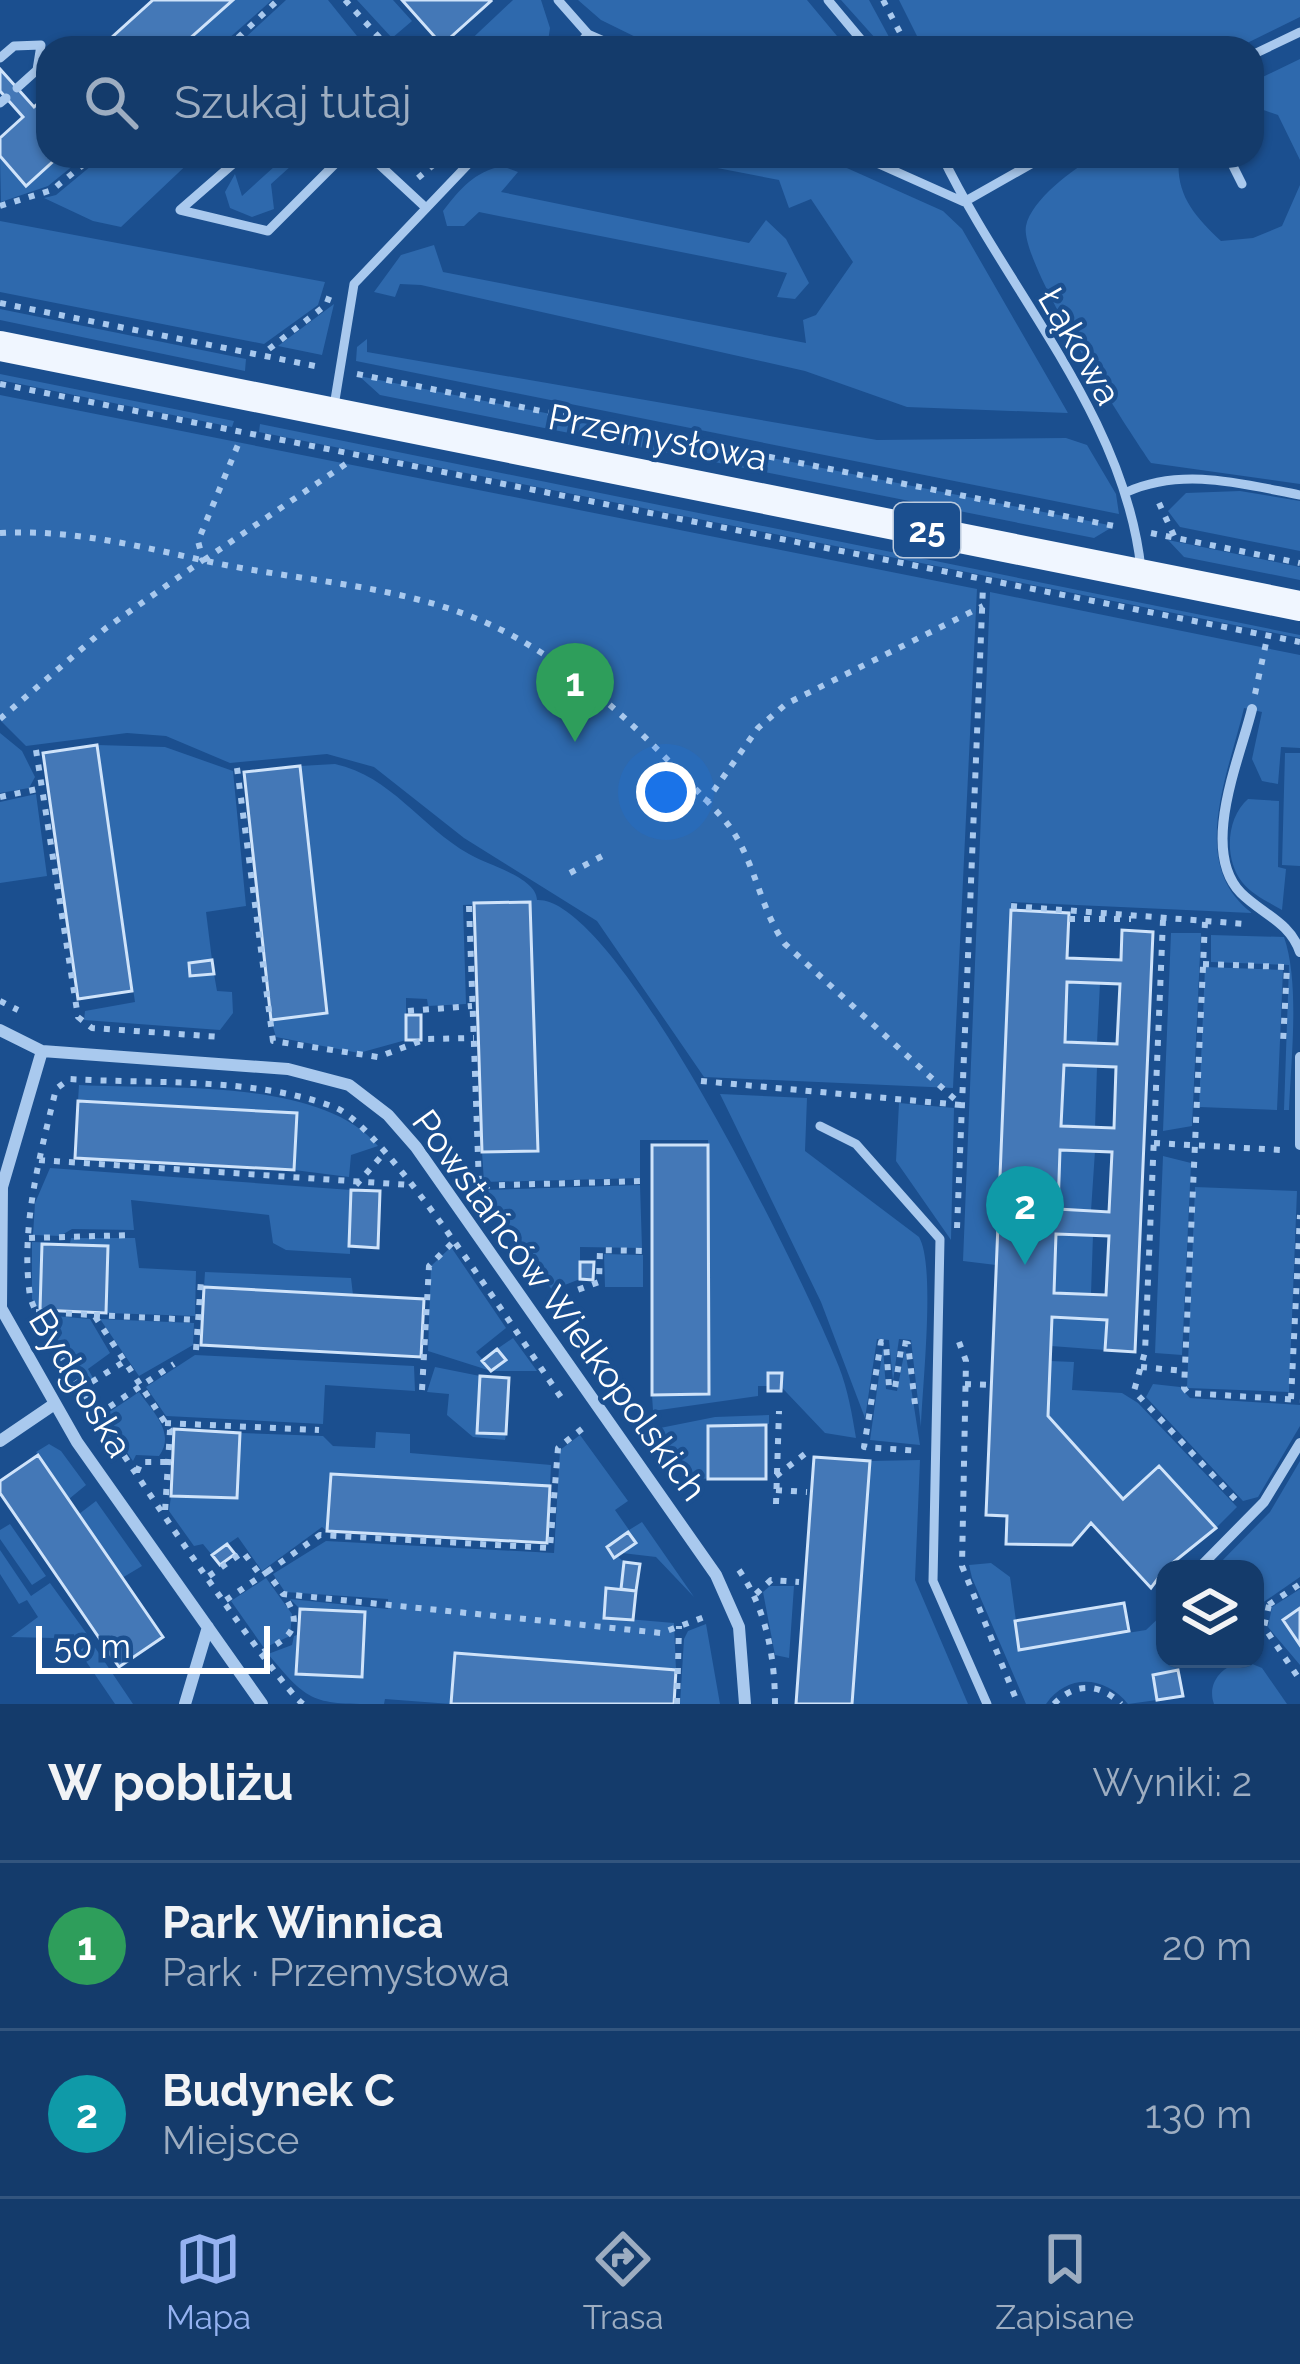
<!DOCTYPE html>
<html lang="pl">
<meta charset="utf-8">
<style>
:root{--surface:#143b6b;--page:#214673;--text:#f1f3f6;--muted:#9dadc1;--line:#33557e;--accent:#95b2f1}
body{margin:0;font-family:Raleway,sans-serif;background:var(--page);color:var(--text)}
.controls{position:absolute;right:36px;bottom:36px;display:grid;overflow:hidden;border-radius:24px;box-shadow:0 3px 9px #0004}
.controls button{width:108px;height:108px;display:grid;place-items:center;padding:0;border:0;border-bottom:3px solid var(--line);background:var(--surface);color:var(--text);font:60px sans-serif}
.scale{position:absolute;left:36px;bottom:30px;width:234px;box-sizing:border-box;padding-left:12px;border:6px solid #fff;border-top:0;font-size:33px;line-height:42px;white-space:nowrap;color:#fff;-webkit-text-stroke:9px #1b4f8f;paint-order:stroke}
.you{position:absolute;left:666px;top:792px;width:42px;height:42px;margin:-30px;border:9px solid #fff;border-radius:50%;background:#1a73e8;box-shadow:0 0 0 18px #1a73e833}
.badge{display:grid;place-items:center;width:78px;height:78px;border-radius:50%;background:var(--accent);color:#fff;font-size:39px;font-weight:700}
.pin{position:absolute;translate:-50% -99px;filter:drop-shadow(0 3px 6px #0008)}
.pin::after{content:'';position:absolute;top:63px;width:42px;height:36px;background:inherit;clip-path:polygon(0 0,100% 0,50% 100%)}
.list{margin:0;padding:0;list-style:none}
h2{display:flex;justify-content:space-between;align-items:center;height:156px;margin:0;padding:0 48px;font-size:51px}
h2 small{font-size:39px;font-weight:400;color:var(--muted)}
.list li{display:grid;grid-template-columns:78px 1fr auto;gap:36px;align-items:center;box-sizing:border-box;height:168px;padding:0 48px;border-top:3px solid var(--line)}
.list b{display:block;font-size:45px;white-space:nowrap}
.list p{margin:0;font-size:39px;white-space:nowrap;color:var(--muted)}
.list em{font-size:39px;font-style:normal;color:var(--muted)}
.icon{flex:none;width:66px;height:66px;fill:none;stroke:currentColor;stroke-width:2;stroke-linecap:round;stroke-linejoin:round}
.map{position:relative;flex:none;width:1300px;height:1704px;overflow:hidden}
.search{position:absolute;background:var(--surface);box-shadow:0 3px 9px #0004;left:36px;right:36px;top:36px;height:132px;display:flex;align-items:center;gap:30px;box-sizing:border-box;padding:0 42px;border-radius:36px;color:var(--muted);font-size:45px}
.sheet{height:492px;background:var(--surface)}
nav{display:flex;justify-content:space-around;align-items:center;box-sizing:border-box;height:168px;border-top:3px solid var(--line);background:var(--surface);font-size:33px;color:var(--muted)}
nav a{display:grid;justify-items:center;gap:6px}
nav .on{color:var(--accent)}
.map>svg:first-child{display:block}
.green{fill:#2e69ad}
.building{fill:#4478b7;stroke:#cfe3fa;stroke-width:3;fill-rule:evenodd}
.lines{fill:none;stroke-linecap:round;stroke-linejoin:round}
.path{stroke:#a9c9ee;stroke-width:6;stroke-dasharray:6 9;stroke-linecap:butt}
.service{stroke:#a9c9ee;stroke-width:9}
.pedestrian{stroke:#a9c9ee;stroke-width:10}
.minor{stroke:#a9c9ee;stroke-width:12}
.primary{stroke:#f0f6ff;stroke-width:30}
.labels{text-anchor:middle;stroke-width:9;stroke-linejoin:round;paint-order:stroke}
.shield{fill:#1b4f8f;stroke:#bbcadd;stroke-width:3}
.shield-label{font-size:33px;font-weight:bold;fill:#fff}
.street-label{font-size:36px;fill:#fff;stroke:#1b4f8f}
</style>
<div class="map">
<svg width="1300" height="1704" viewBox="0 0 1300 1704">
<rect width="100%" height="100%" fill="#1b4f8f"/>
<!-- green -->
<path class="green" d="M233 0H272L218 48H179Z
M286 0H328L361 41 353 48H234Z
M357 0H393L412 21 392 38Z
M513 0H541L550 28 547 48H462Z
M578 0H807L847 48H658L601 20Z
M841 0H869L895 48H884Z
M899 0H1300V17L1237 48H923Z
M1300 59V160L1278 115 1252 106V82Z
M0 156 26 185 59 156H85L48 186 1 202Z
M103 156H196L121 227 93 221 44 198 56 195Z
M286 156H302L271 184 274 209 252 217 230 208 225 192 235 174 242 196Z
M655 156H820L943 211 962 229 1068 413 907 407 805 371 421 285 400 284 395 297 374 292 401 255 434 245 443 272 806 343 803 320 816 315 853 262 811 199 789 208 779 180Z
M1097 156H1179C1175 194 1194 216 1221 241L1253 238 1282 226 1300 185V484L1151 463C1126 427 1019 261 1026 226 1031 200 1074 168 1097 156Z
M502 166 518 172 501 192 749 243 766 220 786 239 809 283 795 299 777 297 787 273 479 212 464 226H447L443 211C460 189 474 172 502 166Z
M0 221 325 282 318 305 264 344 0 292Z
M334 304 322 355 278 346Z
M0 309 246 359 245 371 0 320Z
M367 339V352L877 440 1066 438 1087 445 1116 494 1119 514 356 361 357 347Z
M0 374 234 421 232 427 0 380Z
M359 376 1114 526 1094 538 380 395Z
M0 395 977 589 953 1088 704 1077 597 921 464 838 374 767 327 754 230 763 166 736 127 733 26 746 0 720Z
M260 424 1300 635V638L259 432Z
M1240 491 1300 501V551L1180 527 1168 511 1186 493Z
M1168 540 1300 567V580L1184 557Z
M990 592 1300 655V748L1281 747 1278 784 1262 781 1252 759 1262 712 1244 708C1229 773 1187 864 1252 913L1011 902 996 1265 963 1261Z
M0 733 22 751 35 777 29 788 0 793Z
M97 745 165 747 233 771 246 906 206 912 212 960 189 963 190 976 214 974 217 991 232 992 233 1013 220 1030 84 1020 85 1011 135 1002Z
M1285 753H1300V866L1282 865Z
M335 764C391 776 421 827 469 854 487 865 536 877 537 900 619 896 808 1288 839 1367 848 1390 852 1414 856 1438L825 1433 768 1373V1386H758V1396L653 1411 652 1395 709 1394 708 1140H640V1178L484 1182 482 1152 538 1150 529 902 463 905 466 1004 428 1006 427 999 406 998V1040L359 1053 276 1037 271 1020 327 1013 300 766Z
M36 794 47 876 0 883V802Z
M1248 799 1279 801 1278 867 1286 869 1282 910C1269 902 1252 895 1242 882 1224 859 1226 818 1248 799Z
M1171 933H1201L1192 1126 1163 1131Z
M1211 935 1284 937C1300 983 1291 1059 1289 1110H1284L1289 965 1211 962Z
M1205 967 1283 970 1277 1110 1199 1107Z
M1067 982 1100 983 1097 1043 1065 1042Z
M1064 1065 1097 1067 1095 1128 1061 1126Z
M79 1085C164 1090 321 1077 378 1146L351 1155 349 1177 294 1170 296 1113 78 1101Z
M720 1094 807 1098 805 1151 919 1237C936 1266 922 1388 921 1427L911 1340 899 1339 893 1381 889 1340 877 1339 865 1418 821 1302Z
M899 1103 954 1108 951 1240 896 1161Z
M1060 1150 1095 1151 1091 1211 1058 1209Z
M1163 1156 1191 1163 1182 1355 1155 1353Z
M50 1168 351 1190 350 1254 286 1250 273 1243 269 1215 131 1200 134 1230 72 1229 60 1236 33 1235 35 1203Z
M640 1185 642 1248 580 1247V1279L552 1290 484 1190Z
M1195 1187 1297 1191 1289 1392 1187 1388Z
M1056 1234 1093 1235 1091 1294 1054 1293Z
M71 1238H135L139 1268 196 1271 195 1316 106 1313 108 1247 43 1244 40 1310 32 1299V1242L70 1243Z
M451 1247 506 1328 476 1352 492 1371 506 1360 497 1349 513 1338 537 1371H491L428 1351 431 1266Z
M604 1254 643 1255V1287H605Z
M205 1272 351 1278 353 1295 204 1287Z
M43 1315 90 1319 110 1353 88 1369 93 1378 83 1384Z
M1052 1317 1107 1320 1105 1350 1051 1346Z
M100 1319 194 1323 193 1345 139 1376Z
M883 1347 886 1389 897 1391 905 1349 920 1445 870 1440Z
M195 1355 414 1366 415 1391 325 1385 323 1424 166 1416 146 1387Z
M1050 1361 1074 1362 1072 1390 1122 1393 1138 1403 1237 1507 1216 1528 1159 1467 1123 1499 1048 1416Z
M435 1367 480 1376 477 1432 506 1434 505 1440 473 1437 447 1415 449 1394 427 1392Z
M1153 1384 1180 1387 1190 1398 1300 1405V1426L1258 1497 1243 1501 1146 1397Z
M139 1392C153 1412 176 1433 159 1456L136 1455 133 1461 102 1417Z
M769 1415V1424L708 1426V1479L683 1476 655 1429 715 1417Z
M376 1432 410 1434V1453L551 1465 550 1486 327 1531 322 1527 262 1571 238 1537 212 1555 203 1544 194 1546 169 1511 171 1496 237 1498 240 1433 323 1436 333 1446 375 1448Z
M580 1435 628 1501 615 1510 629 1530 642 1522 694 1597 656 1557 622 1553 636 1543 628 1532 607 1547 624 1562 621 1589H606L604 1617 674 1623 676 1670 455 1654 451 1704 385 1699 384 1704C312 1704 310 1704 268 1654L292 1645 294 1636 365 1613 300 1609 290 1599 388 1609V1599L285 1592 273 1574 326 1541 554 1553 560 1450Z
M49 1444 61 1451 86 1485 69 1499 36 1452Z
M920 1460 915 1580 968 1704H852L870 1461Z
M1300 1461V1577L1255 1608V1569H1214L1270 1512Z
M96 1501 142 1566 122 1578 79 1514Z
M10 1524 46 1576 32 1585 0 1539V1530Z
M0 1550 31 1596 50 1583 87 1634 71 1645 53 1638 11 1637 38 1617 27 1600 19 1604 0 1574Z
M991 1563 1010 1577 1020 1650 1146 1630 1165 1612V1659H1178V1670L1153 1675 1157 1700 1128 1704C1105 1676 1068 1673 1046 1704H1026L972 1578 969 1565Z
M266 1578 292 1614 290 1636 264 1648 231 1601Z
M770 1586H794L789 1658 775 1655 763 1592Z
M1300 1589V1608L1283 1620 1300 1645V1665L1268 1627 1272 1607Z
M706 1624 720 1704H680L684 1639 688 1631Z
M91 1642 96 1649 133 1704H115L79 1651Z
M1245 1661 1262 1668 1287 1704H1214C1206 1682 1224 1664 1245 1661Z"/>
<!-- building -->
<path class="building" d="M153 0H233L179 48H100Z
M402 0H490L491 1 442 45Z
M0 69 34 107 48 95V156H59L26 186 0 156V138L23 117 0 91Z
M97 745 132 991 78 999 43 753Z
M300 766 327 1013 271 1020 244 772Z
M530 902 538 1151 482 1152 474 903Z
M1011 910 1069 913 1067 958 1121 960 1122 930 1153 932 1135 1352 1105 1350 1107 1320 1052 1317 1048 1416 1123 1499 1159 1466 1216 1528 1165 1569 1151 1588 1091 1523 1072 1545 1006 1544 1007 1516 986 1515ZM1067 982 1120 984 1117 1044 1065 1042ZM1064 1065 1116 1067 1114 1128 1061 1126ZM1060 1150 1112 1152 1109 1212 1058 1209ZM1056 1234 1109 1236 1106 1295 1054 1293Z
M212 960 214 974 190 976 189 963Z
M406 1015H421V1040H406Z
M78 1101 297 1113 294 1170 75 1158Z
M652 1145H708L709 1394 652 1395Z
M351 1190 380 1191 378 1248 349 1246Z
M42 1244 108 1246 106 1313 40 1310Z
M580 1262H594L593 1280 580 1279Z
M204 1287 424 1299 421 1357 201 1345Z
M497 1349 506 1360 491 1371 482 1361Z
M768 1373H782L781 1391H768Z
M480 1376 509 1378 506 1434 477 1433Z
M766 1425V1479H708V1426Z
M174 1429 240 1433 237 1498 171 1496Z
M38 1455 163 1637 119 1667 0 1493V1481Z
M814 1457 870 1461 852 1704H796Z
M331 1474 550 1486 547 1543 327 1531Z
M628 1532 636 1543 614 1558 607 1547Z
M227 1544 235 1554 220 1565 212 1555Z
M624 1562 640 1564 636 1591 621 1589Z
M606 1588 636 1591 633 1620 604 1618Z
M1124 1603 1129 1631 1019 1650 1015 1621Z
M1300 1608V1645L1283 1620Z
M300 1609 365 1612 362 1677 296 1674Z
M455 1653 676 1670 674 1704H451Z
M1178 1670 1183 1696 1157 1700 1153 1675Z"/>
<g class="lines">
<!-- path -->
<path class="path" d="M345 0 389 48
M883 0 908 48
M227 48 278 0
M418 178 444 156
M0 206 52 190 94 156
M0 303 320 367
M269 349 326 305 331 292
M357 374 1114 526
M0 384 1300 642
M1159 503 1175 538
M0 533C70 529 139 546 206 561 297 581 396 584 482 621 576 661 652 742 720 815 755 852 757 905 785 944L961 1105 701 1081
M1151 533 1300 563
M204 560 350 461
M1255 694 1266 643
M0 719 106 628 203 560 198 541 240 440
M36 750 78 1017 92 1028 221 1037
M237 768 273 1041 378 1057 426 1039 474 1038
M0 797 42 788
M705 803 758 728 786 704 983 606
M570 873 608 853
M469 906 479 1185
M1011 906 1245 924
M1069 919H1131
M1163 920 1145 1352 1134 1391 1236 1500
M1205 922 1184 1388 1188 1393 1300 1400
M1203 964 1287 967 1283 1043
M0 1001 18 1010
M408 1011 472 1006
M1154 1143 1282 1150
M39 1160 410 1185
M356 1185 386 1151
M469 1186 644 1181
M957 1228 983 586
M29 1238 133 1235
M550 1300 599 1282 600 1250 645 1251
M36 1312 94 1315 170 1430 165 1512
M94 1315 198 1320
M959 1342 966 1361 962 1566 1018 1704
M196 1350 201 1280
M1141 1367 1185 1371
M965 1384 990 1385
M79 1390 122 1363
M422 1390 429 1266 452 1243
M1291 1399 1300 1215
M915 1404 908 1344 902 1343 895 1388 889 1387 886 1343 881 1342 864 1447 920 1451
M97 1415 174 1364
M165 1423 319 1430
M137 1472 141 1462H169
M776 1476 810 1450
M776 1490 807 1492
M776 1504 779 1411
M739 1570C766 1609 775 1657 775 1704
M267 1572 320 1535 550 1548 558 1448 583 1428
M209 1576 243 1552 261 1576
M756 1594 771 1580 799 1582
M226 1600 267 1572 283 1594 661 1633 710 1615
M1269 1605 1264 1627 1300 1680
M1256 1613 1300 1584
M263 1652C291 1637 305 1626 283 1594
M303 1704C271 1680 35 1331 30 1296 20 1227 40 1156 56 1089L69 1079C154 1084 254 1077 334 1107 386 1126 525 1347 565 1403
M677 1704 679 1626
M1054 1704C1075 1682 1100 1683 1121 1704"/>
<!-- service -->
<path class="service" d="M558 0 588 34
M828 0 868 48
M576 48 588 34 620 48
M1252 55 1300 32
M0 58 14 46 41 45 37 70 17 88
M0 103 6 98
M370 156 425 207
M861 156 964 202 1045 156
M942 156C1007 291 1125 416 1141 569
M1228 156 1242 184
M180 210 268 231 343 156
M180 210 242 156
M334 406 354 284 476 156
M1127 492C1183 467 1242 484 1300 495
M820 1126 856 1144 940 1239 933 1581 987 1704"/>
<!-- pedestrian -->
<path class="pedestrian" d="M1252 709C1240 758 1199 850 1241 893 1262 914 1290 922 1300 952
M1300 1057V1145
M1198 1569 1264 1502 1300 1443"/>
<!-- minor -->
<path class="minor" d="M0 1030 42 1051 288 1069 349 1085 388 1115 416 1147 716 1575 739 1627 745 1704
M42 1051 2 1187 1 1308 77 1442 262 1704
M0 1441 53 1405
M185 1704 208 1627"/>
<!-- primary -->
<path class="primary" d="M0 346 1300 606"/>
</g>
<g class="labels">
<!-- shield labels -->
<rect class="shield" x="894" y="503" width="66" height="54" rx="9"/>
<g class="shield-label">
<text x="927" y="542">25</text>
</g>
<!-- street labels -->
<g class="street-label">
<text transform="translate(1080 346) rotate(60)" y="13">Łąkowa</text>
<text transform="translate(658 437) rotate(11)" y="13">Przemysłowa</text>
<text transform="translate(560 1305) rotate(54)" y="13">Powstańców Wielkopolskich</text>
<text transform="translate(81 1383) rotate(59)" y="13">Bydgoska</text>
</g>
</g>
</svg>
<div class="controls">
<button><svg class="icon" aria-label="layers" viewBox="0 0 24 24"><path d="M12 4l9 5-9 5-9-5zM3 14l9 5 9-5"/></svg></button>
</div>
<div class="scale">50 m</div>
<div class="you"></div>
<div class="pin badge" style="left:575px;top:742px;background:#2e9e5b">1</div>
<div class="pin badge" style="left:1025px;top:1265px;background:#0f9aa8">2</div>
<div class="search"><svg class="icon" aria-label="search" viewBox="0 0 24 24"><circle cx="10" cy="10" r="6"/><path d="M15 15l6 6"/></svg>Szukaj tutaj</div>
</div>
<section class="sheet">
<h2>W pobliżu<small>Wyniki: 2</small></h2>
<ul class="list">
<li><span class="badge" style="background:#2e9e5b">1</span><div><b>Park Winnica</b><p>Park · Przemysłowa</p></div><em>20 m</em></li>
<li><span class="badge" style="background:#0f9aa8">2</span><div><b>Budynek C</b><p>Miejsce</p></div><em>130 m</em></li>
</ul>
</section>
<nav>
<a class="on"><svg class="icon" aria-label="map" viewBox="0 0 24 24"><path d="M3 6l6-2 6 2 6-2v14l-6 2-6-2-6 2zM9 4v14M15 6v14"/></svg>Mapa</a>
<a><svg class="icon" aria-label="directions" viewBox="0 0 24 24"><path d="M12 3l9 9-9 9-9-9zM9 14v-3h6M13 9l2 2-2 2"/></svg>Trasa</a>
<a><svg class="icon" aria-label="saved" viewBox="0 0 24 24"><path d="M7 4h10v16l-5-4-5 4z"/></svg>Zapisane</a>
</nav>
